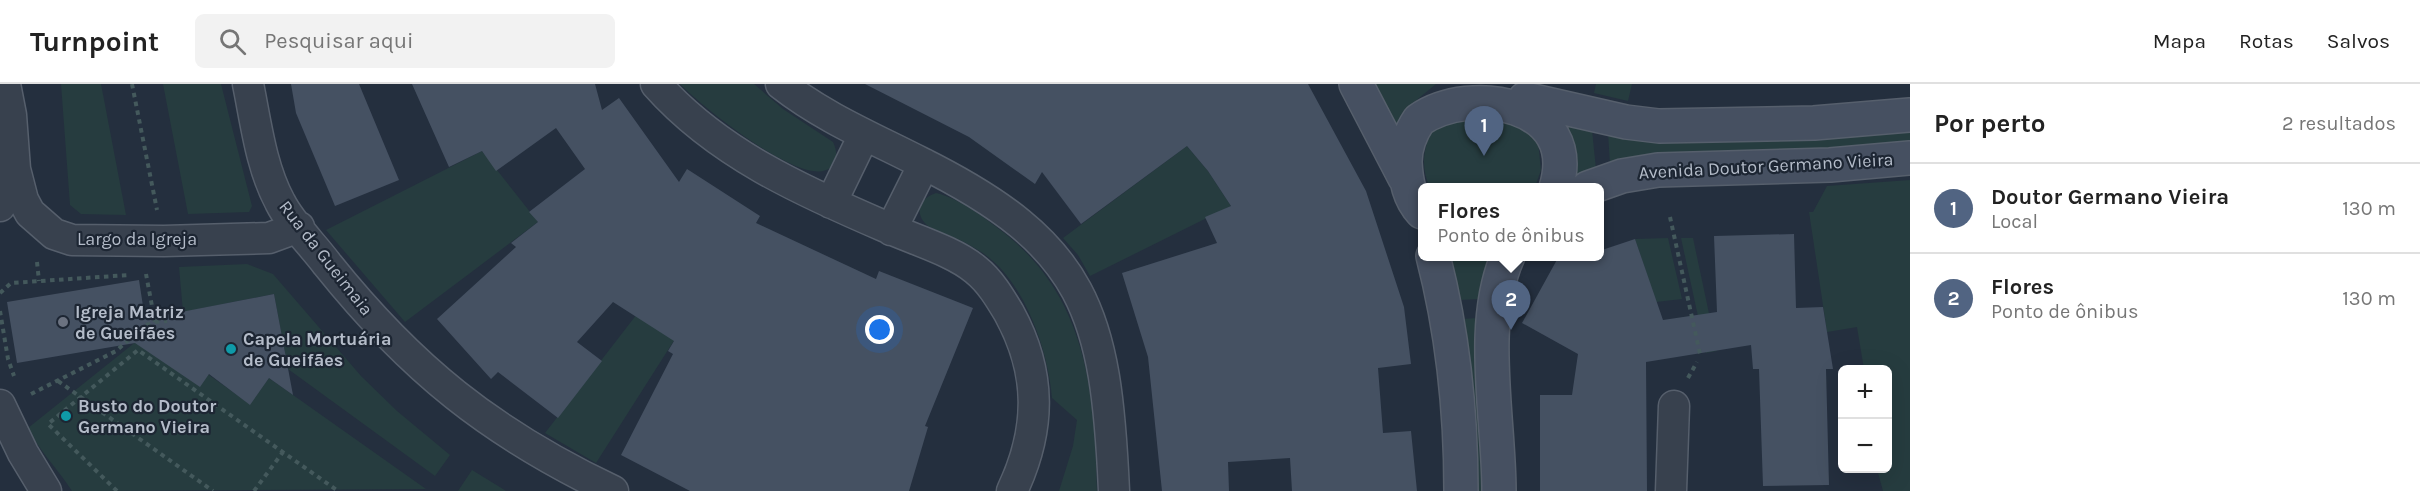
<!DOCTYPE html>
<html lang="pt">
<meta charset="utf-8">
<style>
:root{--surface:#fff;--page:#f2f2f2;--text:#222;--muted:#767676;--line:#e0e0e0;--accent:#516482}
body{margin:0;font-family:Karla,sans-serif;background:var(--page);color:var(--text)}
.controls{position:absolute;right:18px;bottom:18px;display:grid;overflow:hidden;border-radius:9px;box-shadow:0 6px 24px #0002}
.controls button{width:54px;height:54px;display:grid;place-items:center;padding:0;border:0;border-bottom:2px solid var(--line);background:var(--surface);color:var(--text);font:30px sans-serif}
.you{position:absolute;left:880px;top:246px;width:21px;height:21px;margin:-15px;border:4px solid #fff;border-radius:50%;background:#1a73e8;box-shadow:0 0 0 9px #1a73e833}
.badge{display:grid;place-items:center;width:39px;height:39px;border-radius:50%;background:var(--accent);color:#fff;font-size:20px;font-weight:700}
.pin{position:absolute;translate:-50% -50px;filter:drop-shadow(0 2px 3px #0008)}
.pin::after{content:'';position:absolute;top:32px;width:21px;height:18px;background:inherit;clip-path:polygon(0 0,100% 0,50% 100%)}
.popup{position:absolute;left:1418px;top:99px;width:186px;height:78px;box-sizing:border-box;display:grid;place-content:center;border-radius:9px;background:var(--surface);filter:drop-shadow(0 2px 4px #0005);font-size:20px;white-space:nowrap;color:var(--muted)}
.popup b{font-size:22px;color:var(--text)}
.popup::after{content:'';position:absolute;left:50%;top:100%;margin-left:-12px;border:12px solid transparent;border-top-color:var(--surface)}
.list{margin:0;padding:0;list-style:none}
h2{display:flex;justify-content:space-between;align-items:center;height:78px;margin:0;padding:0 24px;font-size:26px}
h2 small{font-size:20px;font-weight:400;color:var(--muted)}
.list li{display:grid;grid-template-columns:39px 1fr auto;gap:18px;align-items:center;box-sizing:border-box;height:90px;padding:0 24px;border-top:2px solid var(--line)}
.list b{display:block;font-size:22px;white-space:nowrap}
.list p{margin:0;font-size:20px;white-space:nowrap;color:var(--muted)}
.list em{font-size:20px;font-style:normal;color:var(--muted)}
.icon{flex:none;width:33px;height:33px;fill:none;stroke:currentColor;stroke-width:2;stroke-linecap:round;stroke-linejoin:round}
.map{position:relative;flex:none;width:1910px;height:407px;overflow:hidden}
header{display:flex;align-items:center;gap:36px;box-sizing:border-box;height:84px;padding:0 30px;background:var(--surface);border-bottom:2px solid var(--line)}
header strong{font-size:28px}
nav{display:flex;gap:33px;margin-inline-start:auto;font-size:21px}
.search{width:420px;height:54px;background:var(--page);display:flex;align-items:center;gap:15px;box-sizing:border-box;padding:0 21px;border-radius:9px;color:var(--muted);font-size:22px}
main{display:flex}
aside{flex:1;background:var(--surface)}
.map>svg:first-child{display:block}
.green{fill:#263c3f}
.building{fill:#455162}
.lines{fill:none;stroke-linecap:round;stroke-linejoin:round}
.street-casing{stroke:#565f6c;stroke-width:33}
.secondary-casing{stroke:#565f6c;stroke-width:36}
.path{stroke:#44595c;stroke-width:4;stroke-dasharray:4.5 4.5;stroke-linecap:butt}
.street{stroke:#38414e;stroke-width:30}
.secondary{stroke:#465061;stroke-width:33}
.worship-dot{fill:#6b7280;stroke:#1d2633;stroke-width:2}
.culture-dot{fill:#0f9aa8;stroke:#1d2633;stroke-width:2}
.labels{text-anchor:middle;stroke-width:4.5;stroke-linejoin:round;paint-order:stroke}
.street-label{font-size:18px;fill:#b4bcc9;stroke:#1d2633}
.poi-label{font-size:18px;font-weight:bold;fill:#b4bcc9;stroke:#1d2633;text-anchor:start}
</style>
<header>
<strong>Turnpoint</strong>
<div class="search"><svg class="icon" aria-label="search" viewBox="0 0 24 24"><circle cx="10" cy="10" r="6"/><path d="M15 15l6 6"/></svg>Pesquisar aqui</div>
<nav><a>Mapa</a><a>Rotas</a><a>Salvos</a></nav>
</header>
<main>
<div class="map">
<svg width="1910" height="407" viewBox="0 0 1910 407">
<rect width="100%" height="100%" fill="#242f3e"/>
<!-- green -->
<path class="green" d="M61 0H101L126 131 81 130 70 121Z
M163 0H221L252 122 249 128 188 130Z
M680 0H754L783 25 833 58C837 66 838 76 831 83 806 108 699 20 680 0Z
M1372 0H1436L1413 19 1398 46Z
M1596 0H1632L1628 17 1594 9Z
M1496 20 1538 57 1541 86 1535 103 1430 104C1420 82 1423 62 1435 42Z
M1565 38 1592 46 1596 85 1572 95 1574 63Z
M1910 46V58L1896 60 1610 80 1608 49Z
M1187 62 1208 87 1231 122 1090 192 1078 171 1063 154Z
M482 67 538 138 405 238 326 146Z
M1910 96V407H1883L1877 385 1888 384V286L1864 285 1857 243 1827 248 1809 128H1813L1827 102Z
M936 109C958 114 981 131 999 145 1086 210 1095 305 1097 407H1059L1073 362 1077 336 1052 314C1048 265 1023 192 978 166 963 156 944 150 928 142 914 130 918 115 936 109Z
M1668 154 1682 215 1656 218 1635 155Z
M1681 154H1693L1717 267 1706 269Z
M1448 173H1492L1481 215 1458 216Z
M247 180 273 190 361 292 397 327 450 371 435 392 288 285 274 210 183 228 179 183Z
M644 221 682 244 596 379 545 349Z
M1478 234 1485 407H1476L1461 235Z
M148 248 250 320 269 294 426 405 72 407C58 385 40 368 28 344Z
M472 386 503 405 506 407H458Z"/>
<!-- building -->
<path class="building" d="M291 0H359L399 96 335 122 296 29Z
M412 0H595L602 26 619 14 679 98 687 85 760 132 756 139 876 195 879 187 973 224 925 342 928 343 909 407H690L621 371 673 270 668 267 674 257 613 218 577 258 602 277 558 334 498 288 491 295 437 235 516 163 511 159 538 138 529 128 585 85 556 44 496 87 482 67 449 83Z
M865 0H1308L1366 107 1404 223 1411 280 1378 284 1383 349 1411 347 1417 407H1292L1290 374 1228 378 1229 407H1162L1148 273 1122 189 1217 159 1205 133 1231 122 1208 87 1187 62 1081 140 1042 88 1035 100 969 53Z
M1794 150 1796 224 1823 223 1833 285H1826L1829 401 1763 402 1759 285H1753L1751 261 1646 278 1647 407H1540V311H1572L1578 270 1522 239 1559 172H1599V167L1635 155 1663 236 1717 228 1714 152Z
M139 196 145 235 274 210 293 311 269 294 250 321 209 290 200 303 135 259 17 279 7 218Z"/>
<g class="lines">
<!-- street casing -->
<g class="street-casing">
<path id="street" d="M248 0C256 39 261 83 280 118 291 140 312 160 327 180 411 285 491 349 613 407
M656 0C717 69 802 107 886 143 912 155 954 167 976 186 990 197 1000 214 1009 229 1042 289 1041 346 1012 407
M781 0C823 33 873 54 920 78 1087 161 1106 228 1114 407
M15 85 23 116 30 129 54 150 72 156 164 157 269 154 299 143
M831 119 864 51
M0 122 15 85 11 31 5 0
M891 146 924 80
M0 321 23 369 46 407
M1671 407 1674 322"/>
</g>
<!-- secondary casing -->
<g class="secondary-casing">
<path id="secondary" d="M1356 0 1405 94
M1525 15 1626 38 1659 42 1814 39 1910 31
M1588 104 1622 92 1658 86 1830 81 1910 74
M1422 128C1409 114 1406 97 1405 78 1405 63 1411 48 1419 36 1471 0 1582 19 1556 104
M1433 172C1453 249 1461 328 1461 407
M1499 407C1499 334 1478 239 1508 172"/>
</g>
<!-- path -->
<path class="path" d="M132 0 157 126
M1670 133 1700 270
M37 178 39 197
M0 209 11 199 129 191
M0 227 8 275 14 292
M155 238 167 237
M1688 294 1697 278
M58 297 213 407
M31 310 116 267 146 241 155 238 146 190
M117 407 48 340 138 266 338 407
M254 407 283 368"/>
<!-- street -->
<use href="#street" class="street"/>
<!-- secondary -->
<use href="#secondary" class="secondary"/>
</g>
<!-- markers -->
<circle class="worship-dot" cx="63" cy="238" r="6"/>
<g class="culture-dot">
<circle cx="231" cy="265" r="6"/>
<circle cx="66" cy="332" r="6"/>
</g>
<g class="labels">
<!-- street labels -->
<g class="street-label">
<text transform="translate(1766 82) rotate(-3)" y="6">Avenida Doutor Germano Vieira</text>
<text x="137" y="161">Largo da Igreja</text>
<text transform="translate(326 174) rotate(52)" y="6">Rua da Gueimaia</text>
</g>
<!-- poi labels -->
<g class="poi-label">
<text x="75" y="234">Igreja Matriz<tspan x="75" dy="21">de Gueifães</tspan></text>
<text x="243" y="261">Capela Mortuária<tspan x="243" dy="21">de Gueifães</tspan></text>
<text x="78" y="328">Busto do Doutor<tspan x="78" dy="21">Germano Vieira</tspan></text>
</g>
</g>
</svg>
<div class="controls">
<button>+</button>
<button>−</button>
</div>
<div class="you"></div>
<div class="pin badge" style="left:1484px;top:72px">1</div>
<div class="pin badge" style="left:1511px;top:246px">2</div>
<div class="popup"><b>Flores</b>Ponto de ônibus</div>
</div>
<aside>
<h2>Por perto<small>2 resultados</small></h2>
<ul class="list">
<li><span class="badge">1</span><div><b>Doutor Germano Vieira</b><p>Local</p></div><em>130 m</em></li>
<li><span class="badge">2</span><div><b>Flores</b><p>Ponto de ônibus</p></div><em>130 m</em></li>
</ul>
</aside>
</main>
